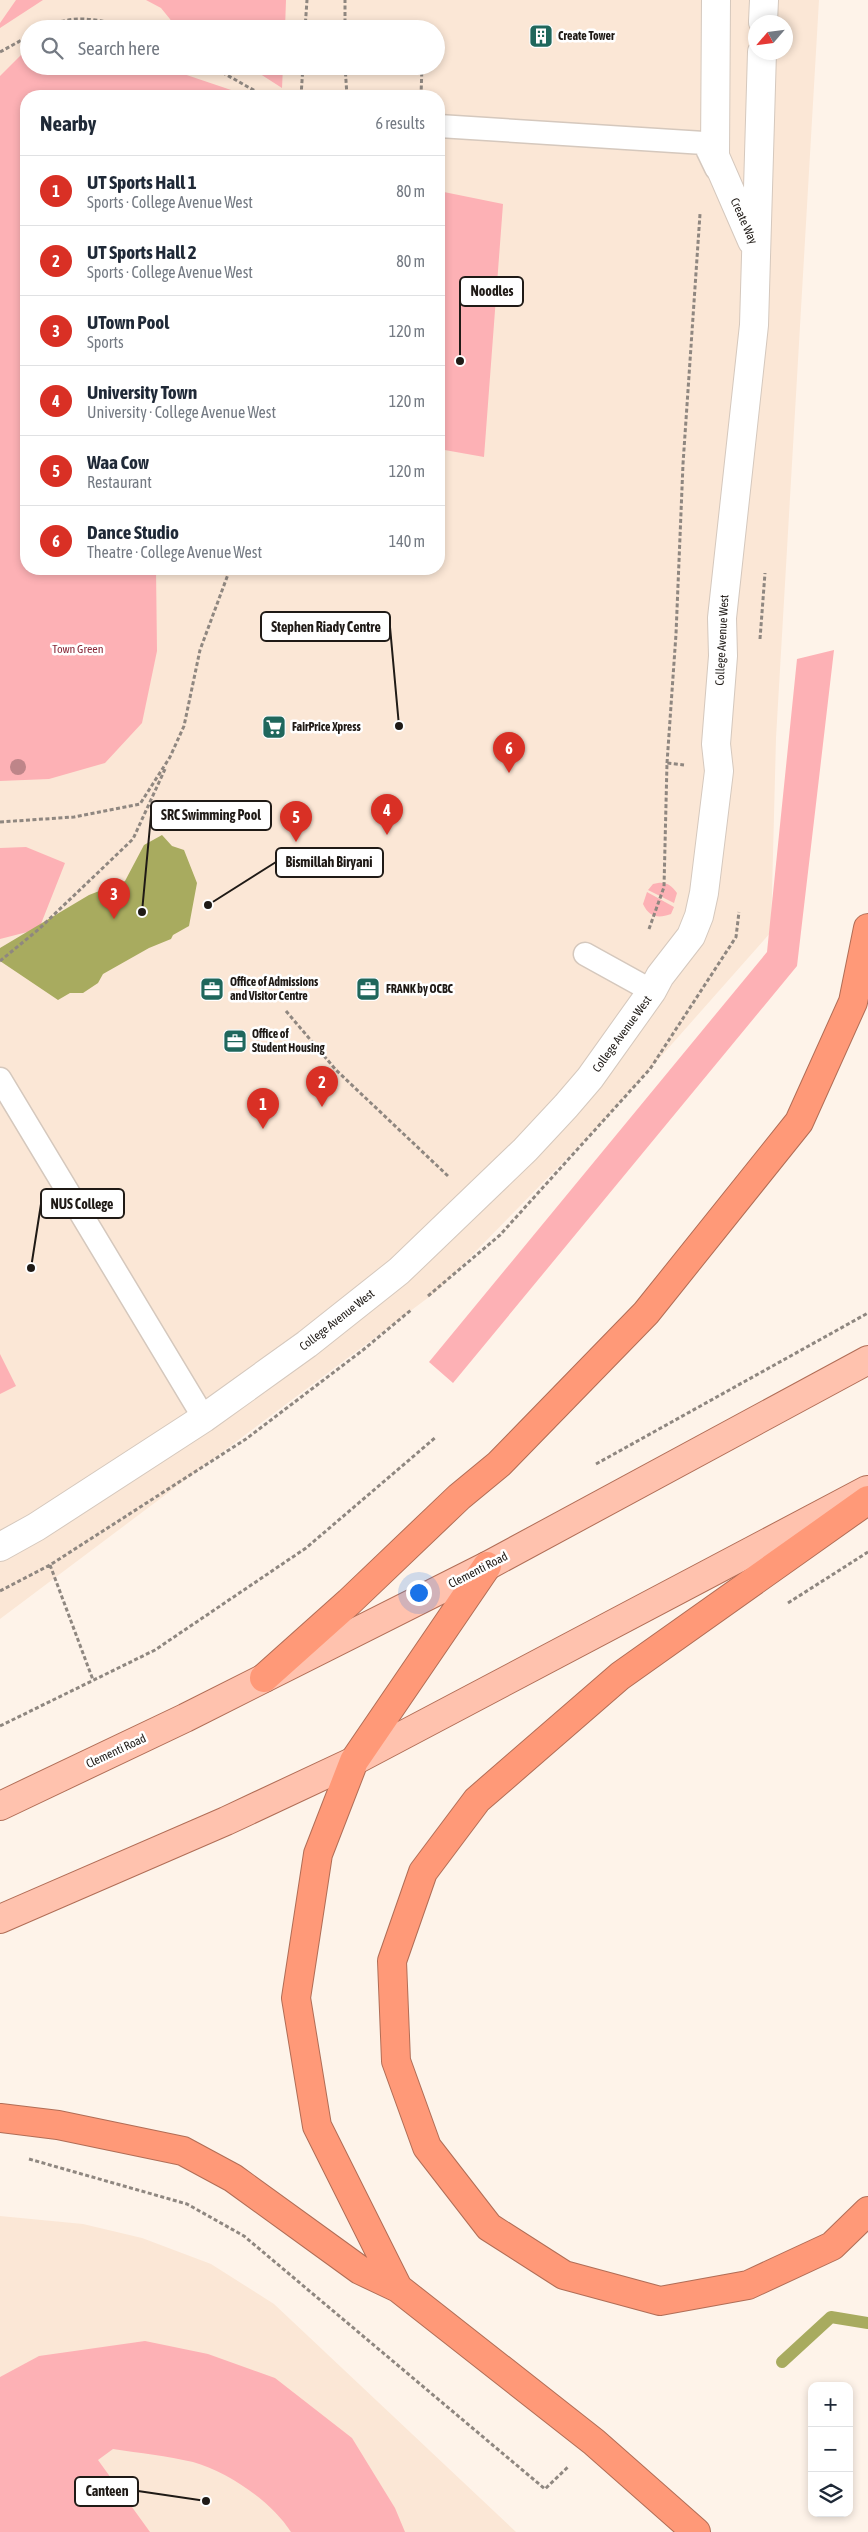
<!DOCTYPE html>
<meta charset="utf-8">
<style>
:root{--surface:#fff;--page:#f6f6f7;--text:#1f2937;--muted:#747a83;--line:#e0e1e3;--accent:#d93025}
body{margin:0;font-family:"Asap Condensed",sans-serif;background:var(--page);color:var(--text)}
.controls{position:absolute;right:15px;bottom:15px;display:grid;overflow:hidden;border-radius:10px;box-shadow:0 2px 8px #0003}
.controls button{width:45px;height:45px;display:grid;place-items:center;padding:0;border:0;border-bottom:1px solid var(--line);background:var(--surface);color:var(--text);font:25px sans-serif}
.compass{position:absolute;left:748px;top:15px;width:45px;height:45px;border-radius:50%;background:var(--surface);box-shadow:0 2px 8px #0003;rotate:242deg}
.you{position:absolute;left:418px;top:1592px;width:18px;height:18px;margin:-12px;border:4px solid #fff;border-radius:50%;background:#1a73e8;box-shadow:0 0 0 8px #1a73e833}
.badge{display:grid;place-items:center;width:32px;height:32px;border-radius:50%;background:var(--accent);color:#fff;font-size:16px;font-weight:700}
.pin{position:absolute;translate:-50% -41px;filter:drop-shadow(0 1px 2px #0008)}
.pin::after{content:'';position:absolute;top:26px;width:18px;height:15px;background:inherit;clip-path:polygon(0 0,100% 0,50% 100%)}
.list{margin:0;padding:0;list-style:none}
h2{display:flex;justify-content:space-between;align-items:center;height:65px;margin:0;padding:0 20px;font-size:21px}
h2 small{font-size:16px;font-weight:400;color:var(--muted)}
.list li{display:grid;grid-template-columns:32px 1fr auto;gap:15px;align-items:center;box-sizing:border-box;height:70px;padding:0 20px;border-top:1px solid var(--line)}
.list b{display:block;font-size:19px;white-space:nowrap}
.list p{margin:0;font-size:16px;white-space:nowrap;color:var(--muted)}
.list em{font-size:16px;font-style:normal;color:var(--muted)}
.icon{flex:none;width:28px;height:28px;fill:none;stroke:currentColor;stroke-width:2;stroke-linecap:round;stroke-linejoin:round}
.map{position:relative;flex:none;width:868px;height:2532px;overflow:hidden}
.search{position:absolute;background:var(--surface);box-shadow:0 2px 8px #0003;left:20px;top:20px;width:425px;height:55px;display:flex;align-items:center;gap:12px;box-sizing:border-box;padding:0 18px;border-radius:28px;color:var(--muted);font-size:19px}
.panel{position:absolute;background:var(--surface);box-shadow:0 2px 8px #0003;left:20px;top:90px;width:425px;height:485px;border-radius:20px}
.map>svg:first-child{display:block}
.built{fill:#fbe7d6;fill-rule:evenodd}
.green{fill:#fdb1b5}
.water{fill:#a8ab5f}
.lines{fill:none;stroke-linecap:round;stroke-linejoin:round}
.stream{stroke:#a8ab5f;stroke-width:12}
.lane-casing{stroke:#d5c8bd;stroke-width:25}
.street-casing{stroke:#d5c8bd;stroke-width:30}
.primary-casing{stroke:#b16d56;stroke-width:30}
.highway-casing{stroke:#b16d56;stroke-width:30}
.path{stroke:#8f8780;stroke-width:3;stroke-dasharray:4 2.5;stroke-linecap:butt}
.lane{stroke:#fff;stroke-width:22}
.street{stroke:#fff;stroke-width:28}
.primary{stroke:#ffc2ae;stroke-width:28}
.highway{stroke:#ff9978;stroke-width:28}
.tree{fill:#be8589}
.labels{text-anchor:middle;stroke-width:5;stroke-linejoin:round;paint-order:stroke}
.poi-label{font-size:12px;font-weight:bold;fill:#1f1a16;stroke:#fff;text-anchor:start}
.street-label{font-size:12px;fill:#1f1a16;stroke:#fff}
.park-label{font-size:12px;fill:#8a2b3a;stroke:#fff}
.leader{fill:none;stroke:#1f1a16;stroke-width:2}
.callout-dot{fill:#1f1a16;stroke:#fff;stroke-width:2}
.callout{fill:#fff;stroke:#1f1a16;stroke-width:2}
.callout-label{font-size:14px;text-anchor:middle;font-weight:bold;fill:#1f1a16}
</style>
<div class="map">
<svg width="868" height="2532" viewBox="0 0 868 2532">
<rect width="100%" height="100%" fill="#fef3e9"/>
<!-- built -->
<path class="built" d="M0 0H819L776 738 771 932 611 1113 437 1291 0 1619ZM756 22H786V52H756ZM29 29H436V66H29ZM26 96H439V569H26Z
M0 2216 83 2224 142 2238 211 2264 274 2304 516 2532H0Z"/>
<!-- green -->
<path class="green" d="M16 0H43L0 28V23Z
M146 0H286L285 29H178L161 8Z
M29 47V66H160L237 92 243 96H26V569H156L157 651 142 723 105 763 49 779 0 781V76Z
M248 66H283L282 88Z
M439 191 503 204 484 457 439 449Z
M834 650 797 966 453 1383 429 1362 767 952 797 659Z
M26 847 65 863 39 929 0 939V848Z
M658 883C667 882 672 886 677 893L674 903 648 890 653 884Z
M647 892 674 907 671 914C658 919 649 917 643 904Z
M0 1354 16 1386 0 1394Z
M145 2341 208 2354 275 2378 352 2438 395 2508 405 2532H291C271 2501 228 2472 193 2462 167 2456 140 2453 113 2449L98 2460 150 2532H0V2377L39 2356Z"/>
<!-- water -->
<path class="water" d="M162 835 172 846 184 850 197 883 189 926 173 935 171 939 149 948 103 974 98 983 83 993H70L58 1000 0 961V948L89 895 125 881 144 845Z"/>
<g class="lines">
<!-- stream -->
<path class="stream" d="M782 2362 831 2317 868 2323"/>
<!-- lane casing -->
<g class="lane-casing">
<path id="lane" d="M439 126 704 143 716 168
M585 954 652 991
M0 1079 204 1418"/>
</g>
<!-- street casing -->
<g class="street-casing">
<path id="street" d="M716 0 715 156 752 241
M763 22 764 0
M0 1547 36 1527 204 1418 307 1344 399 1271 525 1150 566 1106 590 1078 652 991 660 976 691 936 699 916 704 893 719 771 716 744 723 656 722 618 754 325 762 52"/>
</g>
<!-- primary casing -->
<g class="primary-casing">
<path id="primary" d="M0 1806 185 1718 487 1566 868 1360
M0 1919 226 1821 354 1761 867 1490"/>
</g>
<!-- highway casing -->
<g class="highway-casing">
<path id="highway" d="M868 1500 620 1676 477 1800 423 1872 392 1961 396 2061 427 2147 489 2227 564 2275 660 2301 748 2285 832 2246 868 2211
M264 1678 349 1602 459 1497 499 1464 646 1313 799 1122 853 1002 868 928
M0 2118 58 2125 183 2151 233 2178 360 2270 398 2288 594 2442 696 2532
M398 2288 317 2126 296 1998 318 1854 354 1761 487 1566"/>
</g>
<!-- path -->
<path class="path" d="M43 29C73 12 102 20 133 29
M305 29 307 0
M345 29V0
M0 52 29 36
M211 66 264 96
M345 66 347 96
M301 96 303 66
M421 96 422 66
M760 639 765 573
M667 763 676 634 683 464 700 214
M0 822 74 817 140 804 170 757 184 726 200 650 230 569
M649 929 664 887 667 763 684 765
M0 961 39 929 133 839 166 767
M286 1011 336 1070 448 1176
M428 1296 500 1235 650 1069 736 937 739 912
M596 1464 868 1313
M50 1565 93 1680
M0 1591 50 1565 246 1439 363 1350 411 1310
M788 1603 868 1552
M0 1726 155 1650 306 1548 436 1437
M29 2159 187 2204 244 2236 545 2489 569 2466"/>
<!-- lane -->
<use href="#lane" class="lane"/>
<!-- street -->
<use href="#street" class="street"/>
<!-- primary -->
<use href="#primary" class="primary"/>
<!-- highway -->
<use href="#highway" class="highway"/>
</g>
<!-- trees -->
<circle class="tree" cx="18" cy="767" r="8"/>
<!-- icons -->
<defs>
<g id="building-square" transform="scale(1.25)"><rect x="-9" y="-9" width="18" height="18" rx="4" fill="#1f675c" stroke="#fff"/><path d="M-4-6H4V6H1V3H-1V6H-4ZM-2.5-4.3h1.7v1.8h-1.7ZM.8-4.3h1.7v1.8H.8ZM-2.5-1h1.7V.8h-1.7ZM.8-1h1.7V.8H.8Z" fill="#fff"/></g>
<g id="supermarket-square" transform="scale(1.25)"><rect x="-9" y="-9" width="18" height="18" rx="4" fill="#1f675c" stroke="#fff"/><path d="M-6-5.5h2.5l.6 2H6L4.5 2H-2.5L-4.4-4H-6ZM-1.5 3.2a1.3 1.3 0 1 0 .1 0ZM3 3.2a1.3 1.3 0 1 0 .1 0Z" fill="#fff"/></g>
<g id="office-square" transform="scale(1.25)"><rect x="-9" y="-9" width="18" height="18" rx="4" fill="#1f675c" stroke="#fff"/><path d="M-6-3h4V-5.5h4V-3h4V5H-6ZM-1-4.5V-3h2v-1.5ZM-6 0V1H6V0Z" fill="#fff"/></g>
</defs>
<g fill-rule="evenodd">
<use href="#building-square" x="541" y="36"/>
<use href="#supermarket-square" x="274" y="727"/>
<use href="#office-square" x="212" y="989"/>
<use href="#office-square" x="368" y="989"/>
<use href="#office-square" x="235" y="1041"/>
</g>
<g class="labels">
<!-- poi labels -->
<g class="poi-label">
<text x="558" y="40">Create Tower</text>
<text x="292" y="731">FairPrice Xpress</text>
<text x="230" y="986">Office of Admissions<tspan x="230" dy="14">and Visitor Centre</tspan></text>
<text x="386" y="993">FRANK by OCBC</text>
<text x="252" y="1038">Office of<tspan x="252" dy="14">Student Housing</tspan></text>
</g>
<!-- street labels -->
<g class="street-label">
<text transform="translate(744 221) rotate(66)" y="4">Create Way</text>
<text transform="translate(722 640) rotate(-87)" y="4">College Avenue West</text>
<text transform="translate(622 1034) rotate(-54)" y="4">College Avenue West</text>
<text transform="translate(337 1320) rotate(-38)" y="4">College Avenue West</text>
<text transform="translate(478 1570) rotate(-27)" y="4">Clementi Road</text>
<text transform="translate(116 1751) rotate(-25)" y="4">Clementi Road</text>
</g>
<!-- park labels -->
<g class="park-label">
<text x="78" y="653">Town Green</text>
</g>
</g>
<!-- callouts -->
<path class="leader" d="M460 361L460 291M399 726L390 627M142 912L151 815M208 905L276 862M31 1268L41 1204M206 2501L138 2491"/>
<g class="callout-dot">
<circle cx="460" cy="361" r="5"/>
<circle cx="399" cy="726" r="5"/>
<circle cx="142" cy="912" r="5"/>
<circle cx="208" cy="905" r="5"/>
<circle cx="31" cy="1268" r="5"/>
<circle cx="206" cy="2501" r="5"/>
</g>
<g class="callout">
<rect x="460" y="277" width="63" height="29" rx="5"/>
<rect x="261" y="612" width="129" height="29" rx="5"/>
<rect x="151" y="801" width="120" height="29" rx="5"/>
<rect x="276" y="848" width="107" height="29" rx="5"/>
<rect x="41" y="1189" width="83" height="29" rx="5"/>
<rect x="75" y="2477" width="63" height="29" rx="5"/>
</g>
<g class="callout-label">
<text x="492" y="296">Noodles</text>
<text x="326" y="632">Stephen Riady Centre</text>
<text x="211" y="820">SRC Swimming Pool</text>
<text x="329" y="867">Bismillah Biryani</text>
<text x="82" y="1209">NUS College</text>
<text x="107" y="2496">Canteen</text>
</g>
</svg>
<div class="controls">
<button>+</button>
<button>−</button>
<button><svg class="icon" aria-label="layers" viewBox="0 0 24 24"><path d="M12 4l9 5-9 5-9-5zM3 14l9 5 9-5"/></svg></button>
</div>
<svg class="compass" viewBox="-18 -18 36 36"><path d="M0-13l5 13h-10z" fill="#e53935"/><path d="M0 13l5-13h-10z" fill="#747a83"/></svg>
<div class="you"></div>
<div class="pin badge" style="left:263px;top:1129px">1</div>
<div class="pin badge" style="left:322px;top:1107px">2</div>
<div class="pin badge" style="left:114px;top:919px">3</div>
<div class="pin badge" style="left:387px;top:835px">4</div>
<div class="pin badge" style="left:296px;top:842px">5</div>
<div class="pin badge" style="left:509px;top:773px">6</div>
<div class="search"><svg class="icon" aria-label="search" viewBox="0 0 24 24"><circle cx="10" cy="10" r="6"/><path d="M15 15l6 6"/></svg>Search here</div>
<section class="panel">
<h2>Nearby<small>6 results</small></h2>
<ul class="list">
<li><span class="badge">1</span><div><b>UT Sports Hall 1</b><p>Sports · College Avenue West</p></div><em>80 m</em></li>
<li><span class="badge">2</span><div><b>UT Sports Hall 2</b><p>Sports · College Avenue West</p></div><em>80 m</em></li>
<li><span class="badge">3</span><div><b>UTown Pool</b><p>Sports</p></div><em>120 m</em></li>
<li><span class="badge">4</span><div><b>University Town</b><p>University · College Avenue West</p></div><em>120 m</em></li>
<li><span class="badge">5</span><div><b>Waa Cow</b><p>Restaurant</p></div><em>120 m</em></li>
<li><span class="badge">6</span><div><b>Dance Studio</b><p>Theatre · College Avenue West</p></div><em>140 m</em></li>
</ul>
</section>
</div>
